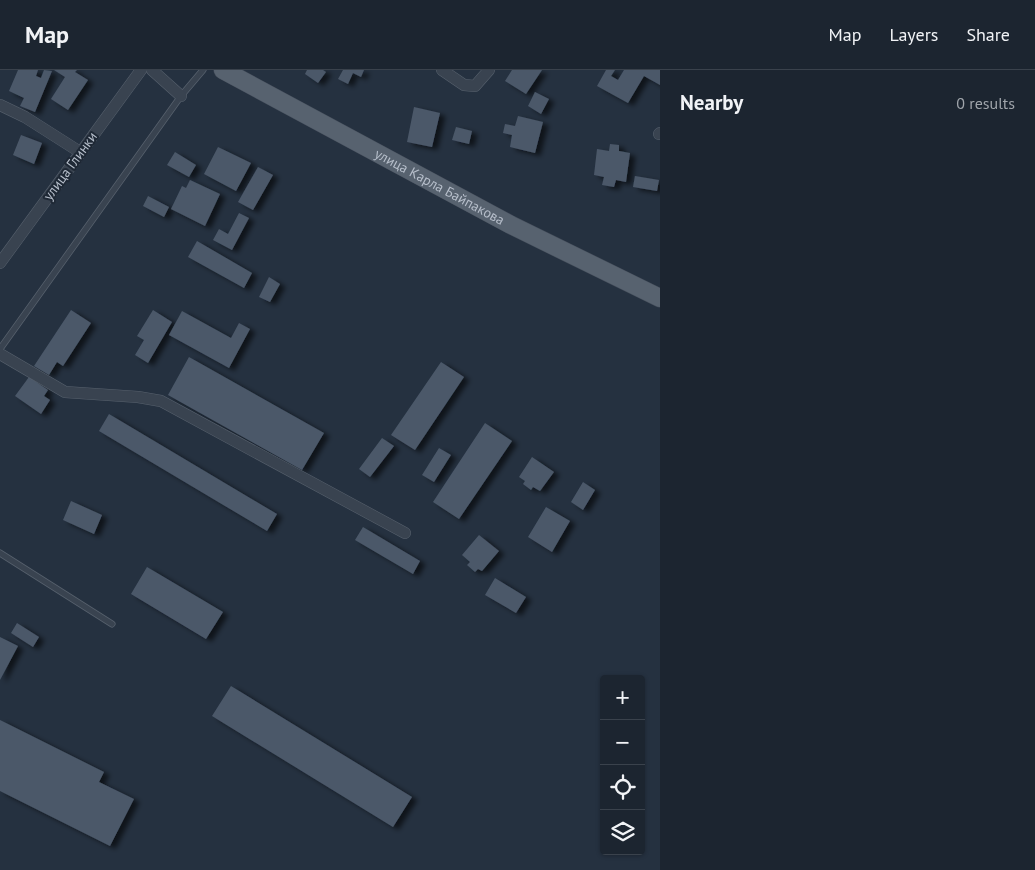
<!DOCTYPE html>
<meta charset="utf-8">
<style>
:root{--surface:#1c2530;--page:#252d38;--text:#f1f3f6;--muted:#a0a5ab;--line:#3a424c}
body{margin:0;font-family:"PT Sans",sans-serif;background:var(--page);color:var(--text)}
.controls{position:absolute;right:15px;bottom:15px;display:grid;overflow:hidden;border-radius:5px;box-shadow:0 1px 4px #0004}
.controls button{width:45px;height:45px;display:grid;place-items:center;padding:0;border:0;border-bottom:1px solid var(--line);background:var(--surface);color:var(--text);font:25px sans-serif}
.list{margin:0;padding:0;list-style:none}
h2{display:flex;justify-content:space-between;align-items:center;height:65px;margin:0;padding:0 20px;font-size:21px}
h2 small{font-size:16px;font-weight:400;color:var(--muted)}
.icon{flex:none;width:28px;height:28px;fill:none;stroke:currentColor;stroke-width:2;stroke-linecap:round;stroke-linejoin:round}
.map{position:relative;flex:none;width:660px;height:800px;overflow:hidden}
header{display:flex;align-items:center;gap:30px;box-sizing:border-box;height:70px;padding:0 25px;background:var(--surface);border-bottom:1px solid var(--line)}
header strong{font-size:24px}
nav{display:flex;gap:28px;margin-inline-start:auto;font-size:18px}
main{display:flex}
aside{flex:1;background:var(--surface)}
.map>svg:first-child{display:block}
.building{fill:#4b5869;filter:url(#shadow)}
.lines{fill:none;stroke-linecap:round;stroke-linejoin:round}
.lane-casing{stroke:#57616d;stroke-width:7}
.street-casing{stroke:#57616d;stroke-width:12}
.primary-casing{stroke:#434c59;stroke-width:19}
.lane{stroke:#394350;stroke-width:5.5}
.street{stroke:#394350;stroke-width:11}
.primary{stroke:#57626f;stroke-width:18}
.labels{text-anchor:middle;stroke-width:4;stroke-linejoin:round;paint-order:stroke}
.street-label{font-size:14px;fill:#b6beca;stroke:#1e2835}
</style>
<header>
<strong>Map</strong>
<nav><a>Map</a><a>Layers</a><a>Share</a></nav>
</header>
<main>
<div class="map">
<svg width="660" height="800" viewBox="0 0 660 800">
<defs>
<filter id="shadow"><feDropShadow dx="5.5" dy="3" stdDeviation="2.5" flood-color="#0009"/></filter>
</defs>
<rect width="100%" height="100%" fill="#253140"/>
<!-- building -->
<path class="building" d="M18 0H38L36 6 41 8 44 0 52 1 35 42 20 36 24 28 9 21Z
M54 0H77L75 2 88 10 68 40 51 29 65 7Z
M307 0H323L326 2 318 13 305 4Z
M343 0H364L361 7 353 3 348 14 338 9Z
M512 0H542L526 24 505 11Z
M606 0H615L611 6 618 10 624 0H660V15L644 6 628 33 597 16Z
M535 22 549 29 541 44 528 36Z
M414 37 440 43 432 77 407 72Z
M518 46 543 52 535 83 510 77 512 65 503 63 505 54 515 56Z
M456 57 472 61 469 74 452 70Z
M21 65 42 73 34 94 13 85Z
M610 74 619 75V81L630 83 626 112 616 110 614 117 602 115 604 107 594 105 597 79 609 81Z
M218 77 251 93 236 121 204 104Z
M175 82 196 95 189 107 167 95Z
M258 97 273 105 253 140 238 132Z
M635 106 659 110 657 121 633 117Z
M190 110 220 124 205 156 171 139 182 116 186 118Z
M148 126 169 137 164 147 143 136Z
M239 143 249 148 232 180 213 170 219 159 228 164Z
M197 171 252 203 244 218 188 187Z
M269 207 280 214 270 232 259 227Z
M71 240 91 253 63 296 57 292 49 305 34 296Z
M153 240 172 252 148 293 135 285 144 270 137 266Z
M182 241 231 268 239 253 250 259 229 298 169 265Z
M189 287 324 363 302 400 168 325Z
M441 292 464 307 415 380 391 365Z
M29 307 48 320 44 326 50 330 41 344 15 326Z
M109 344 277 444 267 461 99 361Z
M485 353 512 371 459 449 433 432Z
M382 368 394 376 370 407 359 399Z
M439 378 451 385 434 412 422 405Z
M532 387 554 402 540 421 533 417 531 420 523 414 525 411 519 407Z
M583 412 595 420 583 440 571 432Z
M71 431 102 445 94 464 63 450Z
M546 437 570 451 552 482 528 467Z
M363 457 420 491 413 504 355 470Z
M479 465 499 481 482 501 478 499 475 502 467 495 470 492 462 485Z
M147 497 223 542 206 569 131 524Z
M495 508 526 527 516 543 485 525Z
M17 553 39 567 33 577 11 563Z
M0 567 18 576 0 610Z
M231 616 412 727 393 757 212 646Z
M0 650 104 702 99 712 134 729 110 776 0 721Z"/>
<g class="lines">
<!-- lane casing -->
<g class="lane-casing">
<path id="lane" d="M0 279 181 26 203 0
M0 483 112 554"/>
</g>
<!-- street casing -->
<g class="street-casing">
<path id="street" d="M152 0 181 26
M442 0 464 15 475 16 489 0
M0 35 25 47 80 82
M659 64 660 63
M0 193 141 0
M0 284 65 322 138 327 161 331 405 463"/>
</g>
<!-- primary casing -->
<g class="primary-casing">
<g id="primary">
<path id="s1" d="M223 0 511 155 660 228"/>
</g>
</g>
<!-- lane -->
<use href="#lane" class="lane"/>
<!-- street -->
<use href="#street" class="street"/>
<!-- primary -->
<use href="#primary" class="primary"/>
</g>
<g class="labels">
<!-- street labels -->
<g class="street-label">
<text transform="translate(70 96) rotate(-54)" y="5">улица Глинки</text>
<text dy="5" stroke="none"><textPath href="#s1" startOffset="246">улица Карла Байпакова</textPath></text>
</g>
</g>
</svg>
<div class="controls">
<button>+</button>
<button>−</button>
<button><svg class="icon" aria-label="locate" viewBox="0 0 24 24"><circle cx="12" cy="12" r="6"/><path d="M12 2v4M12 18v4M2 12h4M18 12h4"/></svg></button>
<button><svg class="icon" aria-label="layers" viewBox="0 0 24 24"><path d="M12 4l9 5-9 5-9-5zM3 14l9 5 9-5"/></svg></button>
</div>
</div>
<aside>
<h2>Nearby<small>0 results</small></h2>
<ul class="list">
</ul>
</aside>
</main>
